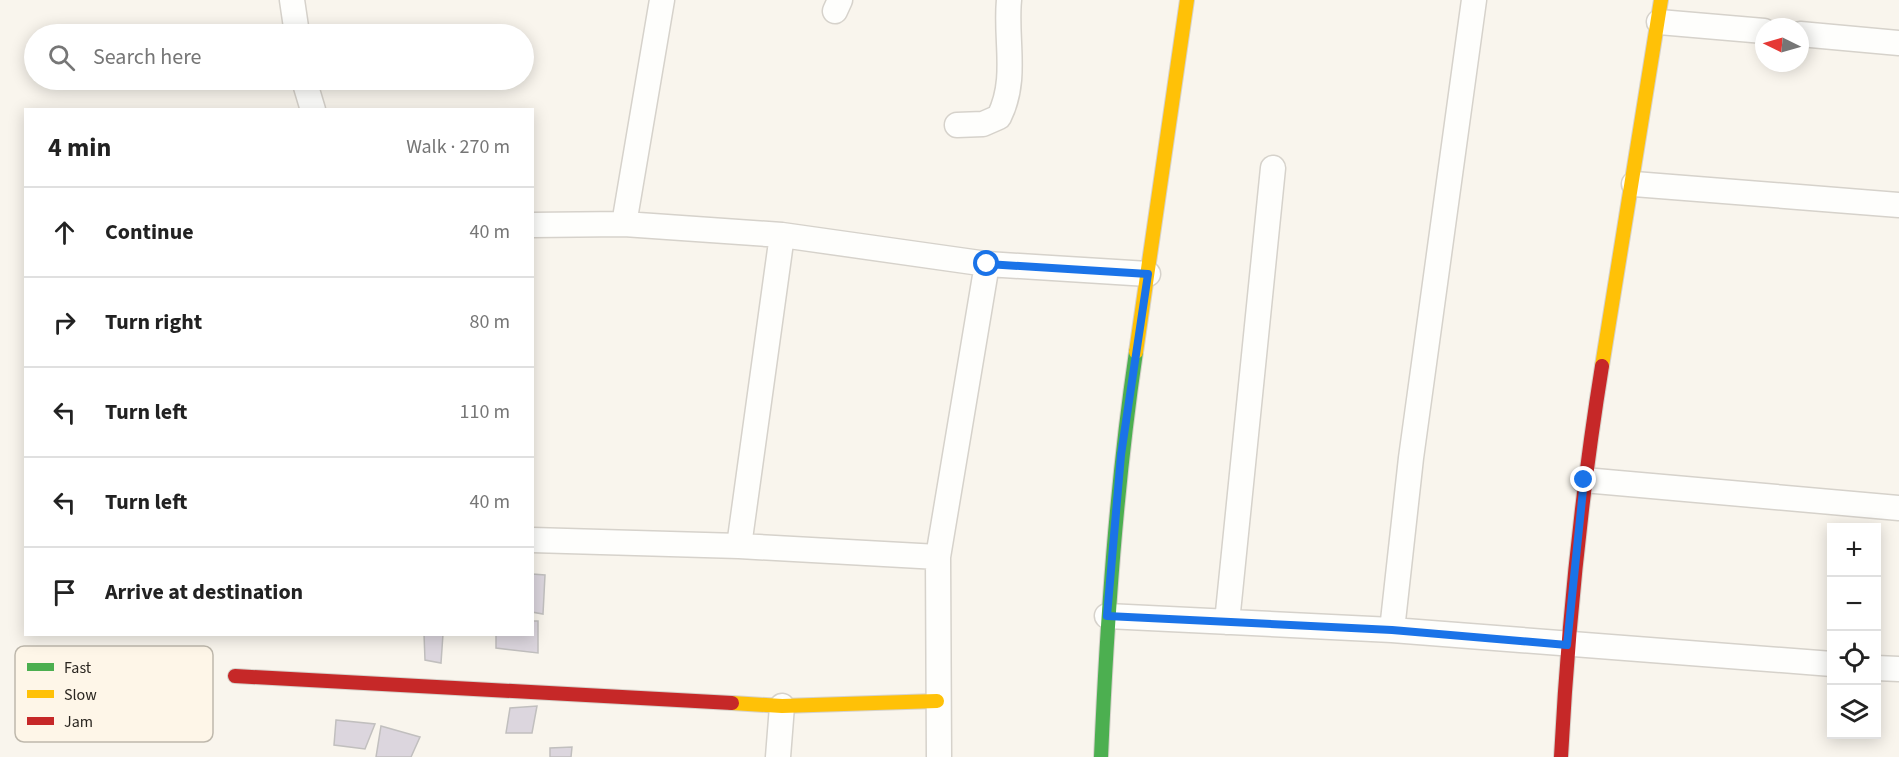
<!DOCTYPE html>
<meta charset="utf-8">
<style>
:root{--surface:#fff;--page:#f2f2f2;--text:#222;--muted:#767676;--line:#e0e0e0}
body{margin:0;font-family:"Source Sans 3",sans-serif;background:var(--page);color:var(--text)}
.controls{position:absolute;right:18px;bottom:18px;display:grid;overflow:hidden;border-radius:0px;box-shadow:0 3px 15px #0003}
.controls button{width:54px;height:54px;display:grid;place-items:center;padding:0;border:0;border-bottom:2px solid var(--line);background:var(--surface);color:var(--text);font:30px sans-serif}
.compass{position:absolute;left:1755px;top:18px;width:54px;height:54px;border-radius:50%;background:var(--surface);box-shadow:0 3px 15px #0003;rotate:275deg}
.stop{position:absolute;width:18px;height:18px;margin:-14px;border:4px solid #1a73e8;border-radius:50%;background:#fff}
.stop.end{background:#1a73e8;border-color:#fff;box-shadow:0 2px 6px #0008}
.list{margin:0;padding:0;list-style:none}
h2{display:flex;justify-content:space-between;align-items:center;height:78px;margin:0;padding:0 24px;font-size:26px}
h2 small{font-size:20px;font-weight:400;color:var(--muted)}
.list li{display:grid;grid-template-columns:39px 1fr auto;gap:18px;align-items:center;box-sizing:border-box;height:90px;padding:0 24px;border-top:2px solid var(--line)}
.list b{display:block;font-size:22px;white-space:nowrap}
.list em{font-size:20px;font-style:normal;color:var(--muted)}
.icon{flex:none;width:33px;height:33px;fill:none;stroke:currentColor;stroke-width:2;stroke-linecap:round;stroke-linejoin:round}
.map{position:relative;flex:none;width:1899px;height:757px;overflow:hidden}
.search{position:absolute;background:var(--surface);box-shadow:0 3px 15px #0003;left:24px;top:24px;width:510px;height:66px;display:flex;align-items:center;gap:15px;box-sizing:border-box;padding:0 21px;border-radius:33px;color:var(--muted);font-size:22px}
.panel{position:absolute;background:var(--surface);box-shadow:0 3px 15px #0003;left:24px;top:108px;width:510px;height:528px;border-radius:0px}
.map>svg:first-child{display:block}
.building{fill:#dcd6de;stroke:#c1bfbe;stroke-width:1.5}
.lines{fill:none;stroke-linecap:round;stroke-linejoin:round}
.street-casing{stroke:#d6d2cb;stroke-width:27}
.fast-casing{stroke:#d6d2cb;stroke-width:16}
.slow-casing{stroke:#d6d2cb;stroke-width:16}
.jam-casing{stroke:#d6d2cb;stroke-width:16}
.street{stroke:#fefefc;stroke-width:24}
.fast{stroke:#4caf50;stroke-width:14}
.slow{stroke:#ffc107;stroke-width:14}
.jam{stroke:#c62828;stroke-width:14}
.route{stroke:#1a73e8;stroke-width:8}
.key{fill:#fef6e8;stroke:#beb8ac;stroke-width:1.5}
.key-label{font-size:16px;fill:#2a2620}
</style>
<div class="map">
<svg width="1899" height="757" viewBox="0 0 1899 757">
<rect width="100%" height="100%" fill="#f9f5ed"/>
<!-- building -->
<path class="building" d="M532 574 545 575 543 614 532 612Z
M532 621H538V653L496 648V634H532Z
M424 634H443L441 663 425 660Z
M537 706 532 733H506L510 708Z
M336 720 375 724 365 749 334 745Z
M381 726 420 737 411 757H376Z
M572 747 571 757H550V748Z"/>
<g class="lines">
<!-- street casing -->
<g class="street-casing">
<path id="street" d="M292 0 297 34
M835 11 840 0
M1659 22 1764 31
M1800 34 1899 43
M304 80 313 110
M957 125 983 124 999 117C1018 79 1005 40 1009 0
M1634 184 1899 205
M624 224 662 0
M532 225 624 224 782 235 987 264 1148 274
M1584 480 1899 508
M532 540 739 546 938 557
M739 546 782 235
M1107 616 1392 630 1832 664
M1227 622 1273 168
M1392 630 1411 458 1474 0
M1876 668 1899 669
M778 757 782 706
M939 757 938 557 987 264"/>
</g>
<!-- fast casing -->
<g class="fast-casing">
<path id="fast" d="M1101 757C1107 621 1116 487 1136 352"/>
</g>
<!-- slow casing -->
<g class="slow-casing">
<path id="slow" d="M1136 352 1187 0
M1602 366 1661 0
M732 703 782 706 937 701"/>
</g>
<!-- jam casing -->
<g class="jam-casing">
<path id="jam" d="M235 676 732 703
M1561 757C1568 625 1581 496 1602 366"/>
</g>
<!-- street -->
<use href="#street" class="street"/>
<!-- fast -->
<use href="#fast" class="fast"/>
<!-- slow -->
<use href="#slow" class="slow"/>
<!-- jam -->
<use href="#jam" class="jam"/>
</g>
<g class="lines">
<!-- route -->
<path class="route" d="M987 264 1148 274 1121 455 1107 616 1392 630 1567 645 1584 480"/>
</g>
<!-- legend -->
<rect x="15" y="646" width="198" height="96" rx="9" class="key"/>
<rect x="27" y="663" width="27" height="8" fill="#4caf50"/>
<rect x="27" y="690" width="27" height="8" fill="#ffc107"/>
<rect x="27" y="717" width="27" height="8" fill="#c62828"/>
<g class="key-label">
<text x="64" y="673">Fast</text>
<text x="64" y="700">Slow</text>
<text x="64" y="727">Jam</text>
</g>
</svg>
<div class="controls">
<button>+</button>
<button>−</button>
<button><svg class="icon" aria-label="locate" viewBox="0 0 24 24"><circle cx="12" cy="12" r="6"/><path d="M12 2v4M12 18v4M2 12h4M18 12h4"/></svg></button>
<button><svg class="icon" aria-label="layers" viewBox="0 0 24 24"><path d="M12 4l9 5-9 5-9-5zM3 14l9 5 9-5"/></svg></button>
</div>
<svg class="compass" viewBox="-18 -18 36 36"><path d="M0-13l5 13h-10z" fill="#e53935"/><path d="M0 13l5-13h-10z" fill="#767676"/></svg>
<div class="stop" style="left:987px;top:264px"></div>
<div class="stop end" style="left:1584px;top:480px"></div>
<div class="search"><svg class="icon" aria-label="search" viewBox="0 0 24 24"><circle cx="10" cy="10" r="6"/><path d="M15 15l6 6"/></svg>Search here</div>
<section class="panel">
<h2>4 min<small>Walk · 270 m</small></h2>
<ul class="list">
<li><svg class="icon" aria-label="ahead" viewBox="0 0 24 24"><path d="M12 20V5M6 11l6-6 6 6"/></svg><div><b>Continue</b></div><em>40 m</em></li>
<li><svg class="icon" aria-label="right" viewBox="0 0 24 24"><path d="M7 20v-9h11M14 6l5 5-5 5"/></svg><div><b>Turn right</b></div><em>80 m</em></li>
<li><svg class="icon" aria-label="left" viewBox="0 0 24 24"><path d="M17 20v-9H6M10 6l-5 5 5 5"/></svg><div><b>Turn left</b></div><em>110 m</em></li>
<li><svg class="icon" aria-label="left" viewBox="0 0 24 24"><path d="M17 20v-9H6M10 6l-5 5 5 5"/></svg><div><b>Turn left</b></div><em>40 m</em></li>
<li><svg class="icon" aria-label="arrive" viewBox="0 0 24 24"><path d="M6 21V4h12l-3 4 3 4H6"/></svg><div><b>Arrive at destination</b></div></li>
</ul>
</section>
</div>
